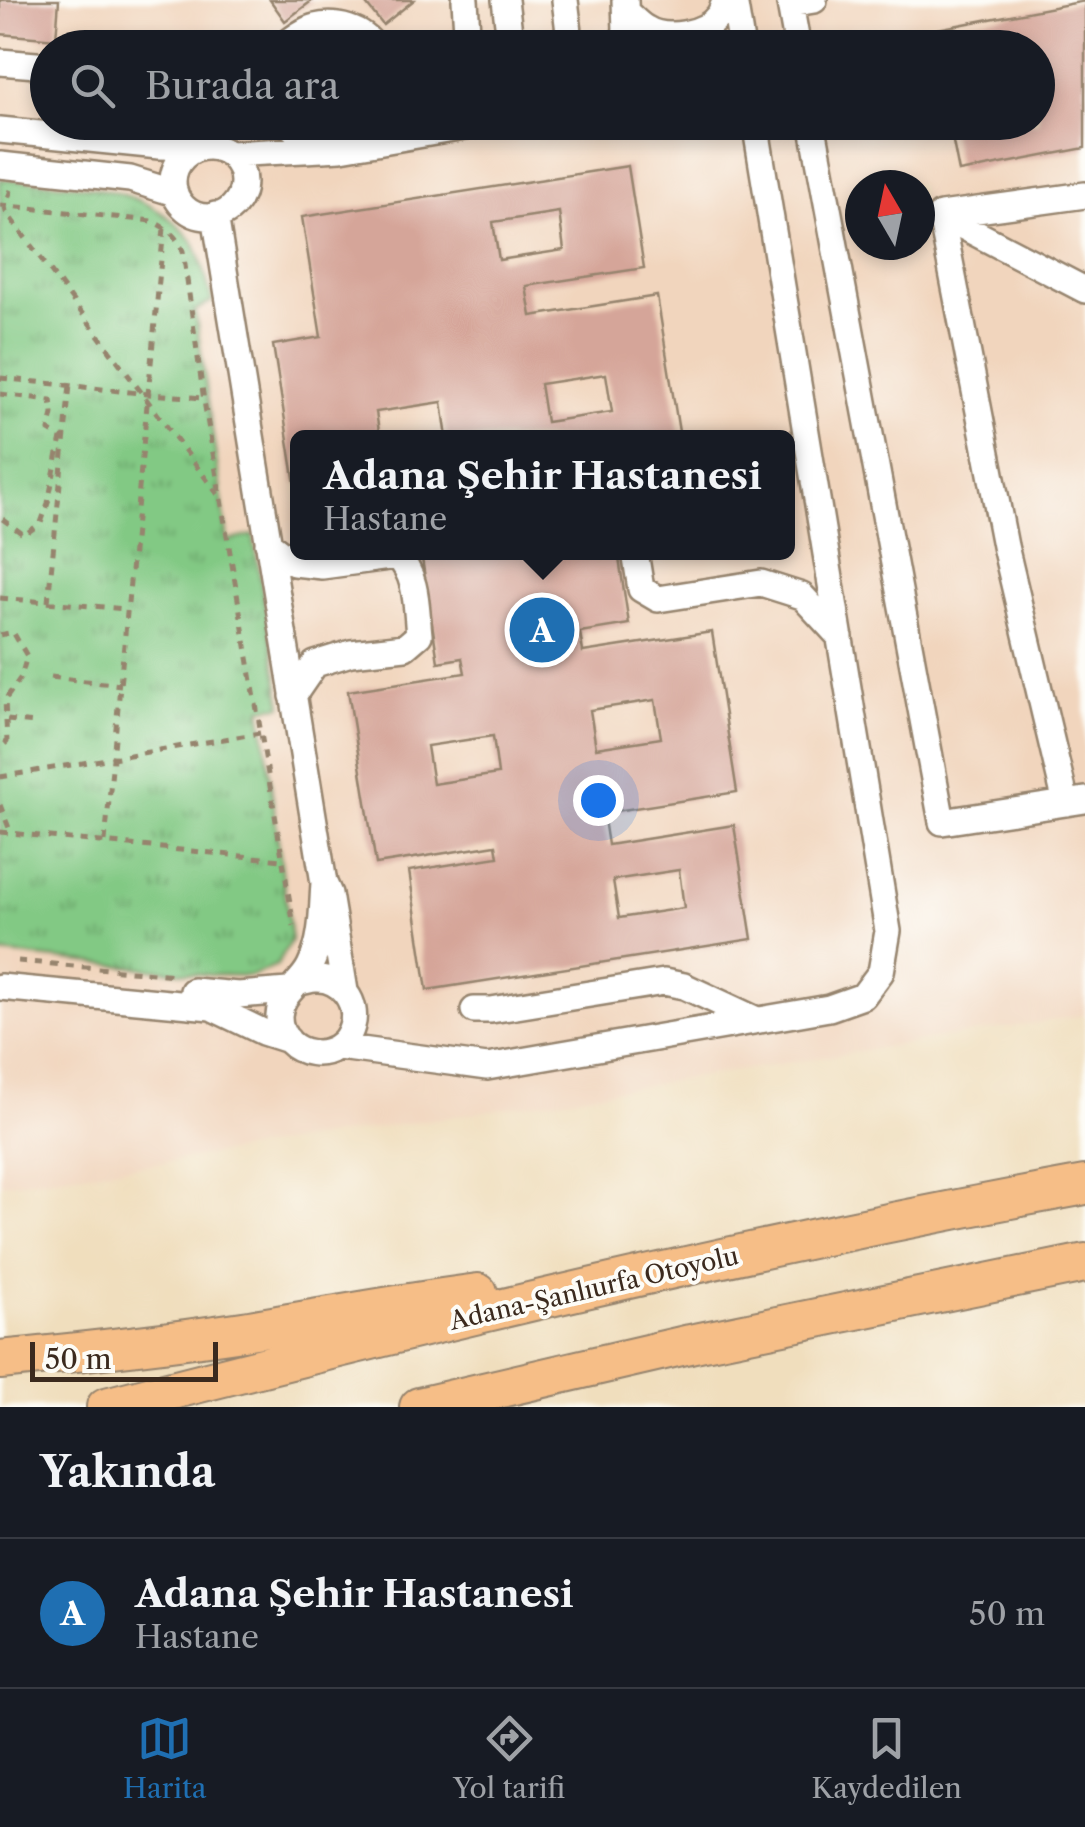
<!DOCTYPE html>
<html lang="tr">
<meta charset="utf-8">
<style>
:root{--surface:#171b24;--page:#242831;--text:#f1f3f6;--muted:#9ea1a6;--line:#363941;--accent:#1f6fb2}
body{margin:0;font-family:"Libre Caslon Text",serif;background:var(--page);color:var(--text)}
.compass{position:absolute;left:845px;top:170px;width:90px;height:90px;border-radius:50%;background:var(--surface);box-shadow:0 5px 15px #0003;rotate:351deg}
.scale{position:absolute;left:30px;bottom:25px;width:188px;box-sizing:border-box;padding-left:10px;border:5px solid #3b2a1e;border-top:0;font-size:28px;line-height:35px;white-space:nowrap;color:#3b2a1e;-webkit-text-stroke:8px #fdfcf7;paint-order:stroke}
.you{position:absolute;left:598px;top:800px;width:35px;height:35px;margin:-25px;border:8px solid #fff;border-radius:50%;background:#1a73e8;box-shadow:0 0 0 15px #1a73e833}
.badge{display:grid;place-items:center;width:65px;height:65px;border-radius:50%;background:var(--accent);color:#fff;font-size:32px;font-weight:700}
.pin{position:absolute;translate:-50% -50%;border:5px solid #fff;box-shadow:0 2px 10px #0006}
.popup{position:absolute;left:290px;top:430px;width:505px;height:130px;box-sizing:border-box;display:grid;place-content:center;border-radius:15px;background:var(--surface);filter:drop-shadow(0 2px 8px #0005);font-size:32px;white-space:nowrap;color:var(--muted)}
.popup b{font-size:38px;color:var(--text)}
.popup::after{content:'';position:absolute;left:50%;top:100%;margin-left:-20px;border:20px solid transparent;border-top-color:var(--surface)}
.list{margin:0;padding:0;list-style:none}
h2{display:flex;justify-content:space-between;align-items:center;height:130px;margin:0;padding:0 40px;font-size:42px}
h2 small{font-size:32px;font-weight:400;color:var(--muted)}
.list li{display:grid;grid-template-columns:65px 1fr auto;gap:30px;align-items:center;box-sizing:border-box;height:150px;padding:0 40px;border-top:2px solid var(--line)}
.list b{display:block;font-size:38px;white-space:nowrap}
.list p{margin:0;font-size:32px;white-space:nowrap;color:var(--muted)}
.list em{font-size:32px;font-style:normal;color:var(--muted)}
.icon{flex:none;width:55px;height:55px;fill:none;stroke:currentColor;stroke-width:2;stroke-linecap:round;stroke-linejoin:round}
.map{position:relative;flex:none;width:1085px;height:1407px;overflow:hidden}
.search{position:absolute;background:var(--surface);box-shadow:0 5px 15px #0003;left:30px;right:30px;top:30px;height:110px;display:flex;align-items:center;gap:25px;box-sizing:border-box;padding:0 35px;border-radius:55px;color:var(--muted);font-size:38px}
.sheet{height:280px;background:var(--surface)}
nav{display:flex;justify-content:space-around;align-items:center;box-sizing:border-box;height:140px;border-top:2px solid var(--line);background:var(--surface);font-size:28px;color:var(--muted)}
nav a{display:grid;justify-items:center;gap:5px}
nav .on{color:var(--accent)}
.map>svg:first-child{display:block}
.built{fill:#f1d5bd;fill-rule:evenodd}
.park{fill:url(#park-tufts);stroke:#5e7a51;stroke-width:2.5}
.building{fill:#d5a599;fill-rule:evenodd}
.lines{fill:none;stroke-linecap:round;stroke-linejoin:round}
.minor-casing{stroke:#96846e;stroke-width:30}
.highway-casing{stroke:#96846e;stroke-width:42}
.path{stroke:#96846e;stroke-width:5;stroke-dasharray:8 8;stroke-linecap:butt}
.minor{stroke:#fff;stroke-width:25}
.highway{stroke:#f6be87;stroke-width:38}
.labels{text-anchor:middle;stroke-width:8;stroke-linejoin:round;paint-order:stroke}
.street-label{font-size:25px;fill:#3b2a1e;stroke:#fdfcf7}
</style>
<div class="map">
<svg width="1085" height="1407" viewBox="0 0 1085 1407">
<defs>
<pattern id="park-tufts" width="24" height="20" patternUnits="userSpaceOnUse" patternTransform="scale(2.5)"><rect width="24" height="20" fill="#82c984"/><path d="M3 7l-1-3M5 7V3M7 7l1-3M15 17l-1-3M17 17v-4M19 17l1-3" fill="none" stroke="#6ca36b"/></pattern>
</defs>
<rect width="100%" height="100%" fill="#fdfcf7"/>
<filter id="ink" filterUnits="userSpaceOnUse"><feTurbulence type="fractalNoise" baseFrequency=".01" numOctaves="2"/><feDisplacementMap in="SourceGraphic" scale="20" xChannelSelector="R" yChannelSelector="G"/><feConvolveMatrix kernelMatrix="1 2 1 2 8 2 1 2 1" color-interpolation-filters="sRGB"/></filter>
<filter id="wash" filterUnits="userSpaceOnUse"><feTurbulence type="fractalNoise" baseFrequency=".0048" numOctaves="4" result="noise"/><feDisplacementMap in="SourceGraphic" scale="40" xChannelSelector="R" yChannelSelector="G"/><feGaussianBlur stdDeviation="2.25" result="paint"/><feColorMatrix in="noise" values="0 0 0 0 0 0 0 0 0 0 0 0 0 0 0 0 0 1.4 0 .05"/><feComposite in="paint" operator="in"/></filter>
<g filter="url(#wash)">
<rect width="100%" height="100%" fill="#f0debd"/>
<!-- built -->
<path class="built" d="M0 0H1085V1015L160 1163 0 1184ZM48 48H1038V122H48ZM860 185H920V245H860ZM297 438H787V552H297Z"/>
<!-- park -->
<path class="park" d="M0 179C69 185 146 181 193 242 202 255 207 285 212 301L195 311 228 541 253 535 282 706 261 708 291 940 277 965 251 976 209 975 0 953Z"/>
<g id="blocks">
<!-- building -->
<path class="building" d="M0 0H59L56 39 0 34Z
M270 0H313L285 21Z
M363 0H414L383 25Z
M1085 1V148L959 172 949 122H1038V48H935L932 30Z
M628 166 644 268 526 286 531 316 657 296 680 438H447L442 402 376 412 380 438H297V484H295L273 345 321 337 302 217ZM559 212 564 250 499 260 493 222ZM606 374 612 412 546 422 540 384Z
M421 552H618L629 624 580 632 583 652 712 632 737 792 603 813 608 845 734 825 752 939 427 990 409 871 498 857 496 845 376 864 348 691 465 673 462 658 438 662ZM655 700 661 738 596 748 590 710ZM493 736 498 774 433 784 427 746ZM679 870 684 908 619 918 613 880Z"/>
</g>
</g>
<g filter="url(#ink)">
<use href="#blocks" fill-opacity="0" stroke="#96846e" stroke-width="2.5"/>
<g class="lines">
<!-- minor casing -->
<g class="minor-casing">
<path id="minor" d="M465 0 468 48
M505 0 511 48
M565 0 571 48
M734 0 742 48
M626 12C632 17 638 24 645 28 665 41 705 35 719 15 722 11 723 5 726 0
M284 48 286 44C295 38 305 29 315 27 336 22 363 29 375 48
M619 48 626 31 625 0
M798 48 790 4 814 0
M0 62 48 66
M287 122C296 135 314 138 325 149
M812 122 942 822 1085 800
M0 130 159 146 201 147
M173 182a35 35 0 1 1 70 0a35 35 0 1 1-70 0Z
M229 154 341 148 494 122
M0 165 130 179 175 193
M215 215 324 883
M941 215 1085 290
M268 543 294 563 322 566 397 556C418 576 416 608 419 635L405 647 351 653 315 664 293 696
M635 552 641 589 658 599 761 583 802 596 840 637
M1066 803 1005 546 941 215 1085 195
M301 982C306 981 311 979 316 979 341 978 359 1003 352 1026 341 1067 279 1059 279 1016 280 993 301 985 310 966 323 940 322 911 324 883L329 894 345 991
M0 987 211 1007 263 1032 288 1040
M193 991 238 995 288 991
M474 1010H491L664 982 684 986 757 1020
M339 1047 487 1067 829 1008 863 996 881 972 888 931 755 122"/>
</g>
<!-- highway casing -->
<g class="highway-casing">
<path id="highway" d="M0 1360C81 1352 163 1343 243 1331 321 1318 399 1303 478 1293
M106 1407C430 1323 756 1245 1085 1185
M419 1407 690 1344 1085 1263"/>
</g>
<!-- path -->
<path class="path" d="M11 190 5 206 6 212 219 496
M0 205 152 221C168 229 176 235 183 251L204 401 294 926
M0 378 148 394 204 398
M0 394 51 400 53 414 49 431 61 438 48 503 41 523 24 535 0 517
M0 598 126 609
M48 602 70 385
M0 635 13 632 27 656 21 677 5 700 7 742 0 748
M51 677 121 685
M7 720 36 723
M0 777 260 733
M0 805 11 833
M0 832 282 860
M105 842 164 228
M18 961 176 975"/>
<!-- minor -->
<use href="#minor" class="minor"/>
<!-- highway -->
<use href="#highway" class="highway"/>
</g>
</g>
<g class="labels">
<!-- street labels -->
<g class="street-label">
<text transform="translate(594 1288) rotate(-13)" y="9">Adana-Şanlıurfa Otoyolu</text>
</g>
</g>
</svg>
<svg class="compass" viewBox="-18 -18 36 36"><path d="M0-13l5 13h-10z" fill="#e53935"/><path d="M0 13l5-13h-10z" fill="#9ea1a6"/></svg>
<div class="scale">50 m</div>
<div class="you"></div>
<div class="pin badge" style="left:542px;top:630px">A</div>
<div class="popup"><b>Adana Şehir Hastanesi</b>Hastane</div>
<div class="search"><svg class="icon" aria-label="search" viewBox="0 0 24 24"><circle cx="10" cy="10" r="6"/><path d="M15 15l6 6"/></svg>Burada ara</div>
</div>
<section class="sheet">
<h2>Yakında<small></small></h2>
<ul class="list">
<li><span class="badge">A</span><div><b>Adana Şehir Hastanesi</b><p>Hastane</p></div><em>50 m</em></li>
</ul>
</section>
<nav>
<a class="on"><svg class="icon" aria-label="map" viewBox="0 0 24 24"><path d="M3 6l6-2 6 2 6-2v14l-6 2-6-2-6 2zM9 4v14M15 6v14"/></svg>Harita</a>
<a><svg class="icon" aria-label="directions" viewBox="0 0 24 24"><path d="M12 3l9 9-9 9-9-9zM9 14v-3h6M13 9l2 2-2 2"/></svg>Yol tarifi</a>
<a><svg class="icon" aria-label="saved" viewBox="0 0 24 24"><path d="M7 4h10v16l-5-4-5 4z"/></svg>Kaydedilen</a>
</nav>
